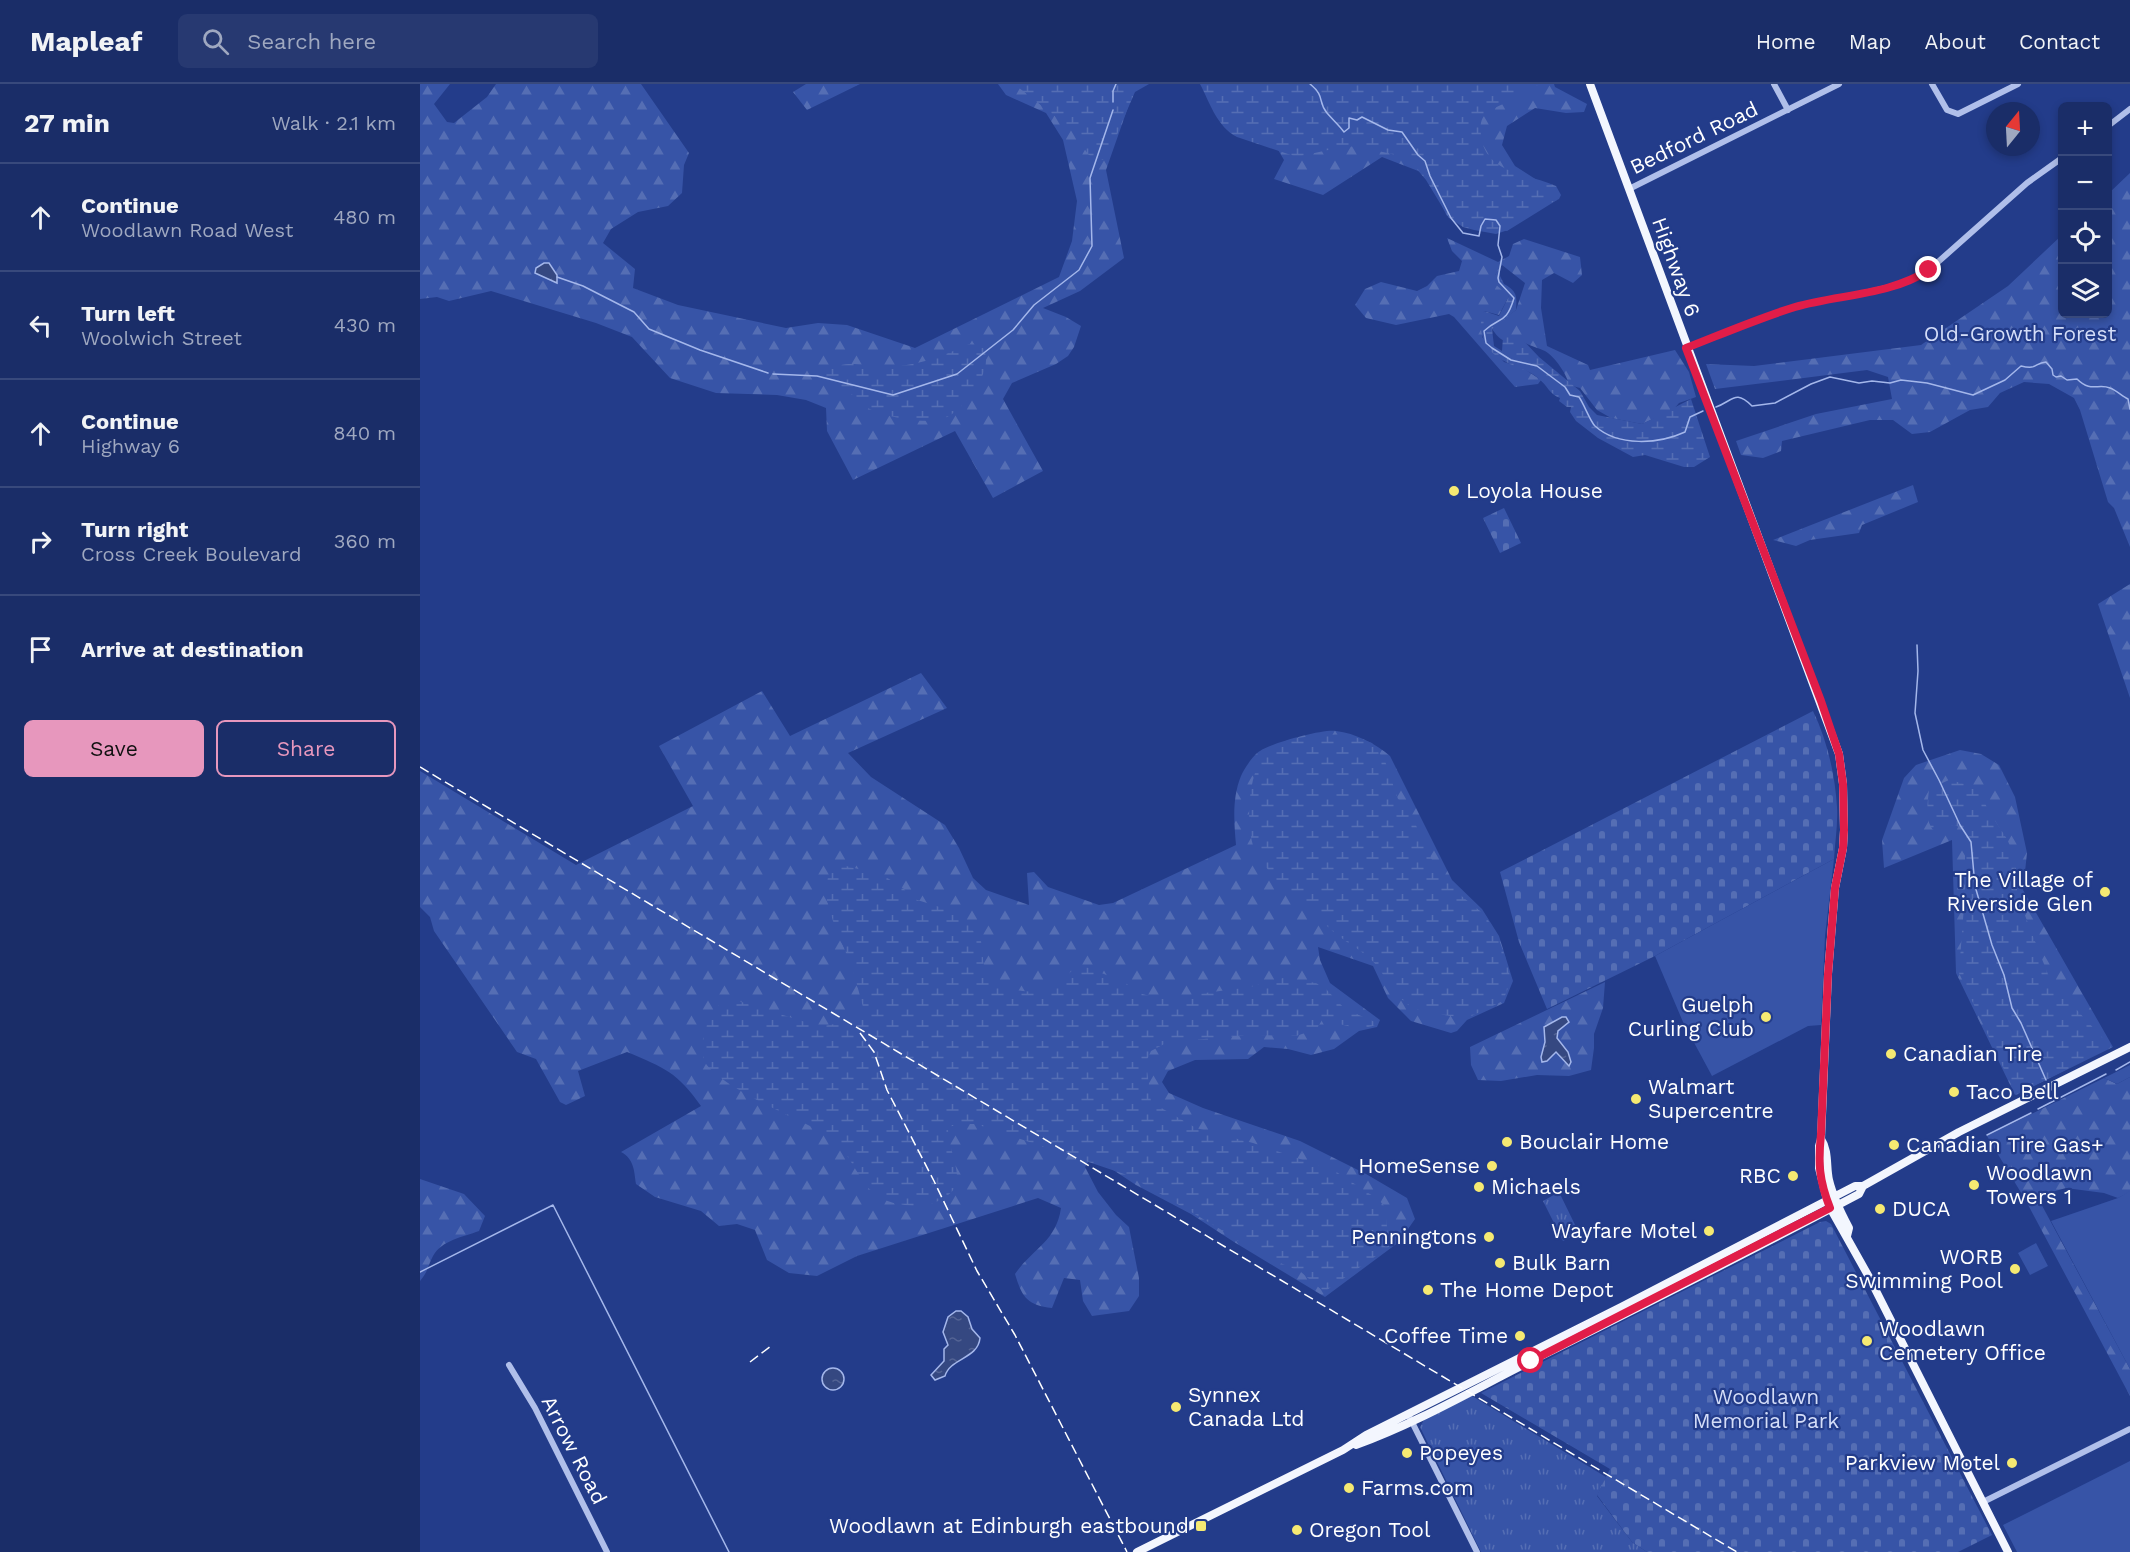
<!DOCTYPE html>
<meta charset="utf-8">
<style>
:root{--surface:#1a2d68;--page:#273971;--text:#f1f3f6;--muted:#9fa8c0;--line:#38497c;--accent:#e797bd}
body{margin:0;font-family:"Work Sans",sans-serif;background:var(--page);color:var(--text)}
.controls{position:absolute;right:18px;top:18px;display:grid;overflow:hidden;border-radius:9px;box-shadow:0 3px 9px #0003}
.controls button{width:54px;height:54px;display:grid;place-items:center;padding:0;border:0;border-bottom:2px solid var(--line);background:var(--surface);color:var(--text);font:30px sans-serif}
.compass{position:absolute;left:1566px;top:18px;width:54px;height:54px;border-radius:50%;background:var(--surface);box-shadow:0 3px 9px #0003;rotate:18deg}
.stop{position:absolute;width:18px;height:18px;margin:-14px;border:4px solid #e11d48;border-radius:50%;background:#fff}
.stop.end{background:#e11d48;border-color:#fff;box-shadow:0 2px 6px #0008}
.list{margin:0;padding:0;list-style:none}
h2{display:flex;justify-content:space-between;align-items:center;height:78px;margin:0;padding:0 24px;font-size:26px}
h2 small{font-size:20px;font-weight:400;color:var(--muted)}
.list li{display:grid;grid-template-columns:39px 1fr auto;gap:18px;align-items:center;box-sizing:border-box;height:108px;padding:0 24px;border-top:2px solid var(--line)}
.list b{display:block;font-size:22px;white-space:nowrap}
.list p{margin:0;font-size:20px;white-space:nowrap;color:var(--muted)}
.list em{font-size:20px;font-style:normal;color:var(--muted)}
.actions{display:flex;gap:12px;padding:18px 24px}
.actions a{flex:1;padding:14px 0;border:2px solid var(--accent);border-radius:9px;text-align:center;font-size:21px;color:var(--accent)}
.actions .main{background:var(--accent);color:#111}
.icon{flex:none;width:33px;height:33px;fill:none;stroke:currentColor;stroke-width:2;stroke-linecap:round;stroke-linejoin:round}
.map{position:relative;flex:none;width:1710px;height:1468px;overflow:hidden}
header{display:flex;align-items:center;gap:36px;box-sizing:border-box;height:84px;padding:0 30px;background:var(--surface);border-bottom:2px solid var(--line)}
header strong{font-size:28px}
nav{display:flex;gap:33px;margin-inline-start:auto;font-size:21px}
.search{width:420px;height:54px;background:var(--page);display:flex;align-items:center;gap:15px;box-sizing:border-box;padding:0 21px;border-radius:9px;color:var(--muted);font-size:22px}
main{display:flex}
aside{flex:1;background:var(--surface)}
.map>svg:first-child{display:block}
.grass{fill:url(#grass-tufts)}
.forest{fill:url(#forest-firs);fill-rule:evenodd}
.wetland{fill:url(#wetland-marsh)}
.cemetery{fill:url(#cemetery-stones)}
.park{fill:#3754a7}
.water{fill:url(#water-ripples);stroke:#a4b7eb;stroke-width:1.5}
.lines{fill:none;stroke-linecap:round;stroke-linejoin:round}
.stream{stroke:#a4b7eb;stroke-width:1.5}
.minor{stroke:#b0bfea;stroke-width:6}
.major{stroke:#f3f6fe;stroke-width:8}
.rail{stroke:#fff;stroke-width:1.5;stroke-dasharray:10 4.5;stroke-linecap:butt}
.route{stroke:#e11d48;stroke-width:8}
.poi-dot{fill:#f5e972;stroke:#233c8a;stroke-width:2}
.labels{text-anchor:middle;stroke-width:4.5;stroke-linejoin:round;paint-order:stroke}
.street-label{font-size:21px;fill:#fff;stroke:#233c8a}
.park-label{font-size:21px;fill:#d4ddf8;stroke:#233c8a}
.poi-label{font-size:21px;fill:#fff;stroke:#233c8a;text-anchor:start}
</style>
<header>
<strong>Mapleaf</strong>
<div class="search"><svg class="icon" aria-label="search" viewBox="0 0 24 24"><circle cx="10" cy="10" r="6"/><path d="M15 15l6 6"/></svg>Search here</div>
<nav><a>Home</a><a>Map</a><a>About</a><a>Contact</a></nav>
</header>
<main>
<aside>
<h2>27 min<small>Walk · 2.1 km</small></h2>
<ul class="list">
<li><svg class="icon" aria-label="ahead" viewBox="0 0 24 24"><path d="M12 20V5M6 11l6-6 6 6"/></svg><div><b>Continue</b><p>Woodlawn Road West</p></div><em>480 m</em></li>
<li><svg class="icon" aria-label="left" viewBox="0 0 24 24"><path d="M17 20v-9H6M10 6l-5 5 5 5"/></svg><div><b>Turn left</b><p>Woolwich Street</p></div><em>430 m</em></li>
<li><svg class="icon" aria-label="ahead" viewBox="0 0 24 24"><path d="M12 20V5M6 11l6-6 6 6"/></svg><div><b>Continue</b><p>Highway 6</p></div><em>840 m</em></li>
<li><svg class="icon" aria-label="right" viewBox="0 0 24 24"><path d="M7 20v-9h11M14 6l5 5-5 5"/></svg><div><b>Turn right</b><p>Cross Creek Boulevard</p></div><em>360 m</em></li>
<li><svg class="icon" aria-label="arrive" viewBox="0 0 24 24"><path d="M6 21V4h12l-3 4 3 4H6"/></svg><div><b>Arrive at destination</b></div></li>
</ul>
<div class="actions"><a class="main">Save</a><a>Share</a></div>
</aside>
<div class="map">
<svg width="1710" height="1468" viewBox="0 0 1710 1468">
<defs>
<pattern id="grass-tufts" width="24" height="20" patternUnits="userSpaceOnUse" patternTransform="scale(1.5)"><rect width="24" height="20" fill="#3754a7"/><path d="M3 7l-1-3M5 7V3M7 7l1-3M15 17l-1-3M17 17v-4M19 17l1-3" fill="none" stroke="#556eb4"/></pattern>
<pattern id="forest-firs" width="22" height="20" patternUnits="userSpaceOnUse" patternTransform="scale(1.5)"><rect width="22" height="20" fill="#3754a7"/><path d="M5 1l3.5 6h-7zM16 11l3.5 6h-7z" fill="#556eb4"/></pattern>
<pattern id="wetland-marsh" width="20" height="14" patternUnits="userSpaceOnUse" patternTransform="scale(1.5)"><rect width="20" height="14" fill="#3754a7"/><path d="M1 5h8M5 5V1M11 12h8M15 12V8" fill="none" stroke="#556eb4"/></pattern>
<pattern id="cemetery-stones" width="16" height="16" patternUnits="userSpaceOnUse" patternTransform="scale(1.5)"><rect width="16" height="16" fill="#3754a7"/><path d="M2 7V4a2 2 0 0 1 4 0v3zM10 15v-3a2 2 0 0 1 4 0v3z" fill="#556eb4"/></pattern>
<pattern id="water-ripples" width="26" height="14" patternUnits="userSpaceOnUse" patternTransform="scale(1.5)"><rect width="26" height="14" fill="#354881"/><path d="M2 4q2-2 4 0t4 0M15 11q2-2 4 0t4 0" fill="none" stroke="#536394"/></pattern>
</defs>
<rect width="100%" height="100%" fill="#233c8a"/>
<!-- grass -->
<path class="grass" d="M1139 1108 1159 1149 1143 1157 1123 1117Z
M1052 1312 1186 1393 1177 1412 1212 1458 1227 1468H1061L1000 1343 1005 1334Z"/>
<!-- forest -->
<path class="forest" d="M0 0H30L14 20 27 38 34 39 67 13 76 0H221L269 69 264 81 262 109 248 122 218 128 191 145 183 159 215 185 213 204 258 221 366 244 398 239 427 241 495 264 639 193 652 157 657 117 643 56 626 29 586 11 578 0H723L713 9 686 86 704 174 660 207 623 224 646 233 661 242 654 263 648 272 636 280 592 299 583 315 623 387 573 414 535 347 433 396 407 347 406 324 386 316 357 311 296 309 250 294 212 253 176 239 71 207 29 217 17 213 0 215Z
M386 0H440L387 26 373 8Z
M789 0H1134L1135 3 1167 20 1164 28 1146 29 1115 24 1087 42 1082 61 1095 82 1131 105 1137 116 1087 147 1027 132 1006 90 962 73 903 111 854 95 864 76 857 64Z
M1710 89V463L1694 424 1688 418 1660 326 1654 314 1629 300 1604 298 1580 309 1568 323 1550 326 1510 348 1492 350 1473 336H1450L1362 357 1361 367 1343 374 1321 371 1316 357 1396 330 1472 315 1468 293 1447 286 1295 305 1286 280 1334 282 1501 261 1588 202 1642 151V230H1688V110Z
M1027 154 1078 178 1089 172 1093 160 1104 155 1160 173 1162 191 1153 199 1134 189 1122 196 1121 224 1127 262 1168 281 1170 286 1255 266 1269 288 1276 313 1259 319 1253 326 1222 340 1191 334 1177 326 1160 304 1149 301C1147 291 1137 276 1128 269 1121 264 1110 263 1102 257 1087 260 1081 258 1072 245L1075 241 1096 226 1105 199 1082 181 1075 191 1089 212 1079 231 1064 227 1062 253 1084 278 1103 284 1121 296 1118 300 1095 303 1034 233 1029 230 976 241 946 234 935 221 945 205 961 198 997 207 1007 202 1017 192 1039 187 1042 177 1032 167Z
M1493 401 1498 418 1442 441 1439 449 1390 456 1376 462 1353 456Z
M1710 500V614L1678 520Z
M501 589 527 624 428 669 451 693 525 741 539 764 553 794 566 806 609 821 607 789 614 788 628 803 679 821 693 819 816 761C814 738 812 714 821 692 824 685 834 670 840 667 852 659 902 645 916 647 935 649 956 660 970 672L1032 796 1062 825 1079 852 1093 897 1084 919 1047 936 1037 947 1031 949 991 937 968 914 953 882 898 863 900 876 910 899 960 936 957 943 939 947 914 965 891 971 868 965 844 963 828 975 775 976 748 987 742 998 749 1009 783 1024 880 1057 946 1090 987 1114 995 1135 979 1158 905 1213 814 1158 771 1130 716 1101 672 1072 665 1083 678 1108 696 1131 709 1143 719 1194V1212L709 1227 672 1232 663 1217 660 1196 644 1194 632 1224C607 1221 602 1213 595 1190 613 1164 636 1158 641 1124L618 1114 437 1172 397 1192 369 1189 347 1176 335 1146 317 1140 299 1142 281 1127 235 1113 216 1100C214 1086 214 1075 201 1068L281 1022C257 988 245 984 207 968L158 987 165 1012 146 1021 140 1018 116 975 97 968 14 847 10 833 0 823V687L156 781 273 722 239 662 342 607 370 652Z
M1540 666 1561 670 1579 681 1595 713 1607 769 1603 806 1693 963 1595 1011 1536 889 1532 756 1464 784 1462 756 1484 694 1496 681Z
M1185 898 1183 924 1174 950V964L1171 986 1149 992 1117 991 1081 997 1058 996 1051 981 1050 963ZM1146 933 1138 947 1137 954 1148 968 1149 981 1135 968 1129 973H1121L1125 958Z
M1710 993V1108L1698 1114 1684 1109 1646 1104 1621 1111 1619 1116 1710 1285V1312L1606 1117 1567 1052 1684 994 1697 1000Z
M0 1095 44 1110 65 1132 59 1147C43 1153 22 1156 13 1172 8 1181 8 1188 0 1197Z"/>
<!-- wetland -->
<path class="wetland" d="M594 0H729L715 8 699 45 689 75 675 76 668 70 650 44Z
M780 0H1119C1114 4 1109 8 1103 11 1091 18 1078 20 1066 30 1060 35 1060 44 1061 51 1065 90 1107 89 1136 102L1141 111 1139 115 1101 134 1088 146 1076 150 1054 146 1043 143 1029 134 1006 96 990 77 972 70 935 62 908 66 877 73 817 53C797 43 790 19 780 0Z
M1080 182V192L1084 200C1097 207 1097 212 1096 226L1072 245 1074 262 1082 267 1083 253 1098 251 1119 273 1160 307 1169 323 1177 331 1222 340 1271 315 1290 373 1274 383H1264L1225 371 1213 373 1178 354 1156 337 1150 328 1151 323H1147L1139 317 1140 314C1130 311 1127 301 1119 295 1109 286 1097 284 1086 278 1066 269 1055 247 1064 227L1079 232 1089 212 1074 199 1075 191Z
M549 260 562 261C570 275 565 290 556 303 549 314 539 327 527 333 509 342 463 333 446 323 439 318 433 310 425 305 419 302 410 300 403 298L407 286C429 275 440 282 463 283 493 283 522 273 549 260Z
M926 650 952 659 965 677 978 715 987 722 1012 776 1039 810 1065 831 1078 853 1085 872 1091 896 1083 917 1045 935C1028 930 1009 931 992 923 973 913 963 884 947 872 933 861 919 854 907 842 901 835 897 825 890 821 882 816 871 815 866 808 858 799 838 774 834 764 825 741 828 685 847 668 866 650 901 652 926 650Z
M1529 696 1558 703 1568 726 1587 755 1594 771 1597 792V811L1631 898 1691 963 1596 1011 1539 889 1545 808V754L1542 744 1534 741 1513 746C1504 734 1508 719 1509 705Z
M426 782 463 791 484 805 491 814 526 825 545 836 561 857 565 892C571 898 577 901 585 903 617 914 634 904 657 882L669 884 704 898 719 909 740 915 830 903 863 894 896 899 905 904 925 925 955 938V941C939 948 919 939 902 936L898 943 894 946 876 952 832 951 748 958 731 967 726 978 731 1018 776 1044 833 1059 915 1087 959 1116 965 1123 969 1163 904 1208 881 1188 833 1167 800 1145 710 1092 556 1040H541L528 1043C527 1061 541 1086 536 1101 532 1111 521 1116 511 1120 502 1124 494 1122 485 1121 449 1117 444 1097 426 1070 424 1065 421 1058 416 1055 410 1049 399 1046 392 1043 370 1032 292 998 284 976 280 964 285 948 288 936 292 923 302 918 315 916L398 942C413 941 436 938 443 923L433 886 413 837 406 813 408 792 418 783Z"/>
<!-- cemetery -->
<path class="cemetery" d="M1084 424 1101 459 1080 469 1063 434Z
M1393 627C1407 656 1415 690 1417 723 1418 740 1415 758 1414 775L1235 872 1127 925 1099 858 1080 788Z
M1406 1137 1411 1140 1572 1451 1538 1468H1227L1212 1458 1177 1411 1190 1385 1061 1309 1400 1138Z"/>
<!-- park -->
<path class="park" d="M1414 775 1405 852 1401 941 1388 942 1292 992 1263 938 1235 872Z
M1710 981V993L1697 1000 1684 994Z
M1710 1107V1285L1631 1137 1698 1114Z
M1616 1159 1628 1182 1610 1191 1598 1169Z
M1710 1377V1468H1597L1583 1441Z"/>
<!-- water -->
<path class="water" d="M124 179H129L137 191V199L115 189 116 184Z
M1142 933H1146L1149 938 1138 947 1137 954 1148 968 1151 978 1149 982 1136 968 1127 977 1122 978 1121 973 1125 958 1124 943Z
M536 1227H541L548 1233 552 1245 560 1254C558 1275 530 1274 525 1292L515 1296 511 1291 524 1277V1265L528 1261 523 1248 528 1233Z
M402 1295a11 11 0 1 1 22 0a11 11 0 1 1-22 0Z"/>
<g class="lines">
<!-- stream -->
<path class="stream" d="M890 0C906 13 897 17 907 29 913 36 919 41 924 48L929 44V34L937 36 942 33 968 46 982 48 998 71 1005 77 1010 92 1031 134 1043 149 1059 152 1061 142 1065 135 1076 136 1080 142 1078 161 1082 173 1078 194 1079 198 1094 214C1086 241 1080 232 1064 247L1066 259 1072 264 1091 276 1117 282 1145 303 1150 311 1159 313C1164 320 1170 337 1175 342 1198 363 1239 360 1265 348L1270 333 1283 327
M693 18V7L696 0
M137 193 163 202 214 228 229 245 280 266 348 289
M353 290 397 292 473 311 537 290 593 246 614 221 659 186 672 162 670 94 693 26
M1296 323C1313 317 1315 305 1332 322L1355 319 1391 300 1410 293 1439 299 1452 297 1470 299 1481 296 1507 299 1553 311 1585 296 1601 282C1618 286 1614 279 1626 278L1632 285 1633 291 1636 293 1641 292 1647 296 1657 295C1671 309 1678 299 1690 304 1696 306 1702 312 1708 315L1710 325
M1497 561 1498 587 1495 629 1503 666 1519 696 1540 741 1551 758 1555 802 1572 861 1584 891 1592 924 1601 939 1626 996
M1696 986 1710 978
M1618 1025 1686 990
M1567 1051 1611 1029
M0 1188 133 1121 309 1468"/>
<!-- minor -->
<path class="minor" d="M1354 0 1368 26
M1512 0 1527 26 1538 30 1598 0
M1688 42 1710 25
M1209 105 1419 0
M1266 264C1303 250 1339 234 1375 223 1420 210 1468 211 1509 186L1607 99 1642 74
M89 1281 115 1324 187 1468
M988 1330 1057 1468
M1563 1418 1710 1345"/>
<!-- major -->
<path class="major" d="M1170 0 1419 670 1423 700 1424 746 1423 764 1415 804 1408 890 1401 1055 1399 1062V1084L1407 1116 1413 1129 1449 1193 1588 1468
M1401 1055C1409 1067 1406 1083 1409 1096 1413 1113 1421 1129 1429 1144L1427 1152
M936 1361C997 1339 1055 1305 1113 1276 1222 1222 1331 1167 1439 1110L1443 1102
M717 1468 923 1366 946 1351 1201 1223 1435 1102H1443L1539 1048 1710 963"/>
<!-- rail -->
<path class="rail" d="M0 683 1317 1468
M440 949 454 968 467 1006 514 1097 557 1187 595 1251 707 1468
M330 1278 351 1262"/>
</g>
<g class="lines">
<!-- route -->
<path class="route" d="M1111 1277 1410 1124C1399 1096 1398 1079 1401 1050L1408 890 1415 804 1423 764 1424 746 1423 700 1419 670 1401 617 1266 264C1302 250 1339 234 1375 223 1420 210 1468 212 1509 186"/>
</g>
<!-- markers -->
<g class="poi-dot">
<circle cx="1034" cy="407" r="6"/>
<circle cx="1685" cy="808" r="6"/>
<circle cx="1346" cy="933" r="6"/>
<circle cx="1471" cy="970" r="6"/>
<circle cx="1534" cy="1008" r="6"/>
<circle cx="1216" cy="1015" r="6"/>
<circle cx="1087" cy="1058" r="6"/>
<circle cx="1474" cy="1061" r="6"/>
<circle cx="1072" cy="1082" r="6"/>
<circle cx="1373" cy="1092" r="6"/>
<circle cx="1554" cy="1101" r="6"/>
<circle cx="1059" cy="1103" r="6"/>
<circle cx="1460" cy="1125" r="6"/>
<circle cx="1289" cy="1147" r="6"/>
<circle cx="1069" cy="1153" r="6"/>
<circle cx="1080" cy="1179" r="6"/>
<circle cx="1595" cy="1185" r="6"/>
<circle cx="1008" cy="1206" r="6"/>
<circle cx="1100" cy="1252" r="6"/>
<circle cx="1447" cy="1257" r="6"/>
<circle cx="756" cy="1323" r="6"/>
<circle cx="987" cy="1369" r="6"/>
<circle cx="1592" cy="1379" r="6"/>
<circle cx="929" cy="1404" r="6"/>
<rect x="775" y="1436" width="12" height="12" rx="3"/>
<circle cx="877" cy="1446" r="6"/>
</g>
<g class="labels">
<!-- street labels -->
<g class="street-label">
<text transform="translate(1274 54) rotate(-26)" y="7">Bedford Road</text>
<text transform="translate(1256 183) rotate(70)" y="7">Highway 6</text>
<text transform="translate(154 1366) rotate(63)" y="7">Arrow Road</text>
</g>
<!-- park labels -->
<g class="park-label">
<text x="1600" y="257">Old-Growth Forest</text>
<text x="1346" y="1320">Woodlawn<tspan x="1346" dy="24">Memorial Park</tspan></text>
</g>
<!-- poi labels -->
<g class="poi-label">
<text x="1046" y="414">Loyola House</text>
<text x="1673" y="803" text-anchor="end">The Village of<tspan x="1673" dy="24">Riverside Glen</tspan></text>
<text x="1334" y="928" text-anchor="end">Guelph<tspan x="1334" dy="24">Curling Club</tspan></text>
<text x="1483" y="977">Canadian Tire</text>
<text x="1228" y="1010">Walmart<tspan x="1228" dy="24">Supercentre</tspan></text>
<text x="1546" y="1015">Taco Bell</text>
<text x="1099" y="1065">Bouclair Home</text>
<text x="1486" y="1068">Canadian Tire Gas+</text>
<text x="1060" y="1089" text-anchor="end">HomeSense</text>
<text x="1566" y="1096">Woodlawn<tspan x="1566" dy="24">Towers 1</tspan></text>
<text x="1361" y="1099" text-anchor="end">RBC</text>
<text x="1071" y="1110">Michaels</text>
<text x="1472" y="1132">DUCA</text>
<text x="1277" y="1154" text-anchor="end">Wayfare Motel</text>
<text x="1057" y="1160" text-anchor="end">Penningtons</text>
<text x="1583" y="1180" text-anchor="end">WORB<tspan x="1583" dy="24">Swimming Pool</tspan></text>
<text x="1092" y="1186">Bulk Barn</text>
<text x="1020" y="1213">The Home Depot</text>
<text x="1459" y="1252">Woodlawn<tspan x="1459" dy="24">Cemetery Office</tspan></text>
<text x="1088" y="1259" text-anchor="end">Coffee Time</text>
<text x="768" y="1318">Synnex<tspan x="768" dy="24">Canada Ltd</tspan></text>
<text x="999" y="1376">Popeyes</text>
<text x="1580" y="1386" text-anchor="end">Parkview Motel</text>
<text x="941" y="1411">Farms.com</text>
<text x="769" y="1449" text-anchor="end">Woodlawn at Edinburgh eastbound</text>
<text x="889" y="1453">Oregon Tool</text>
</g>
</g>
</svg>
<div class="controls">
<button>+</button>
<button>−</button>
<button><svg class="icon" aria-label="locate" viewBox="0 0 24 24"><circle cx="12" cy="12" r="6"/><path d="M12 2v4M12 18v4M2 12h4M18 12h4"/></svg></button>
<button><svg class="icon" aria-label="layers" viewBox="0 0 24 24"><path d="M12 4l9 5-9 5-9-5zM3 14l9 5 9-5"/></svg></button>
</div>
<svg class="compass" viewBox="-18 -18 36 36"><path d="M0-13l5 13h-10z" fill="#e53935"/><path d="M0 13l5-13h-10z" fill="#9fa8c0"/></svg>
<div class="stop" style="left:1111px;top:1277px"></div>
<div class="stop end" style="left:1509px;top:186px"></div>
</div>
</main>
